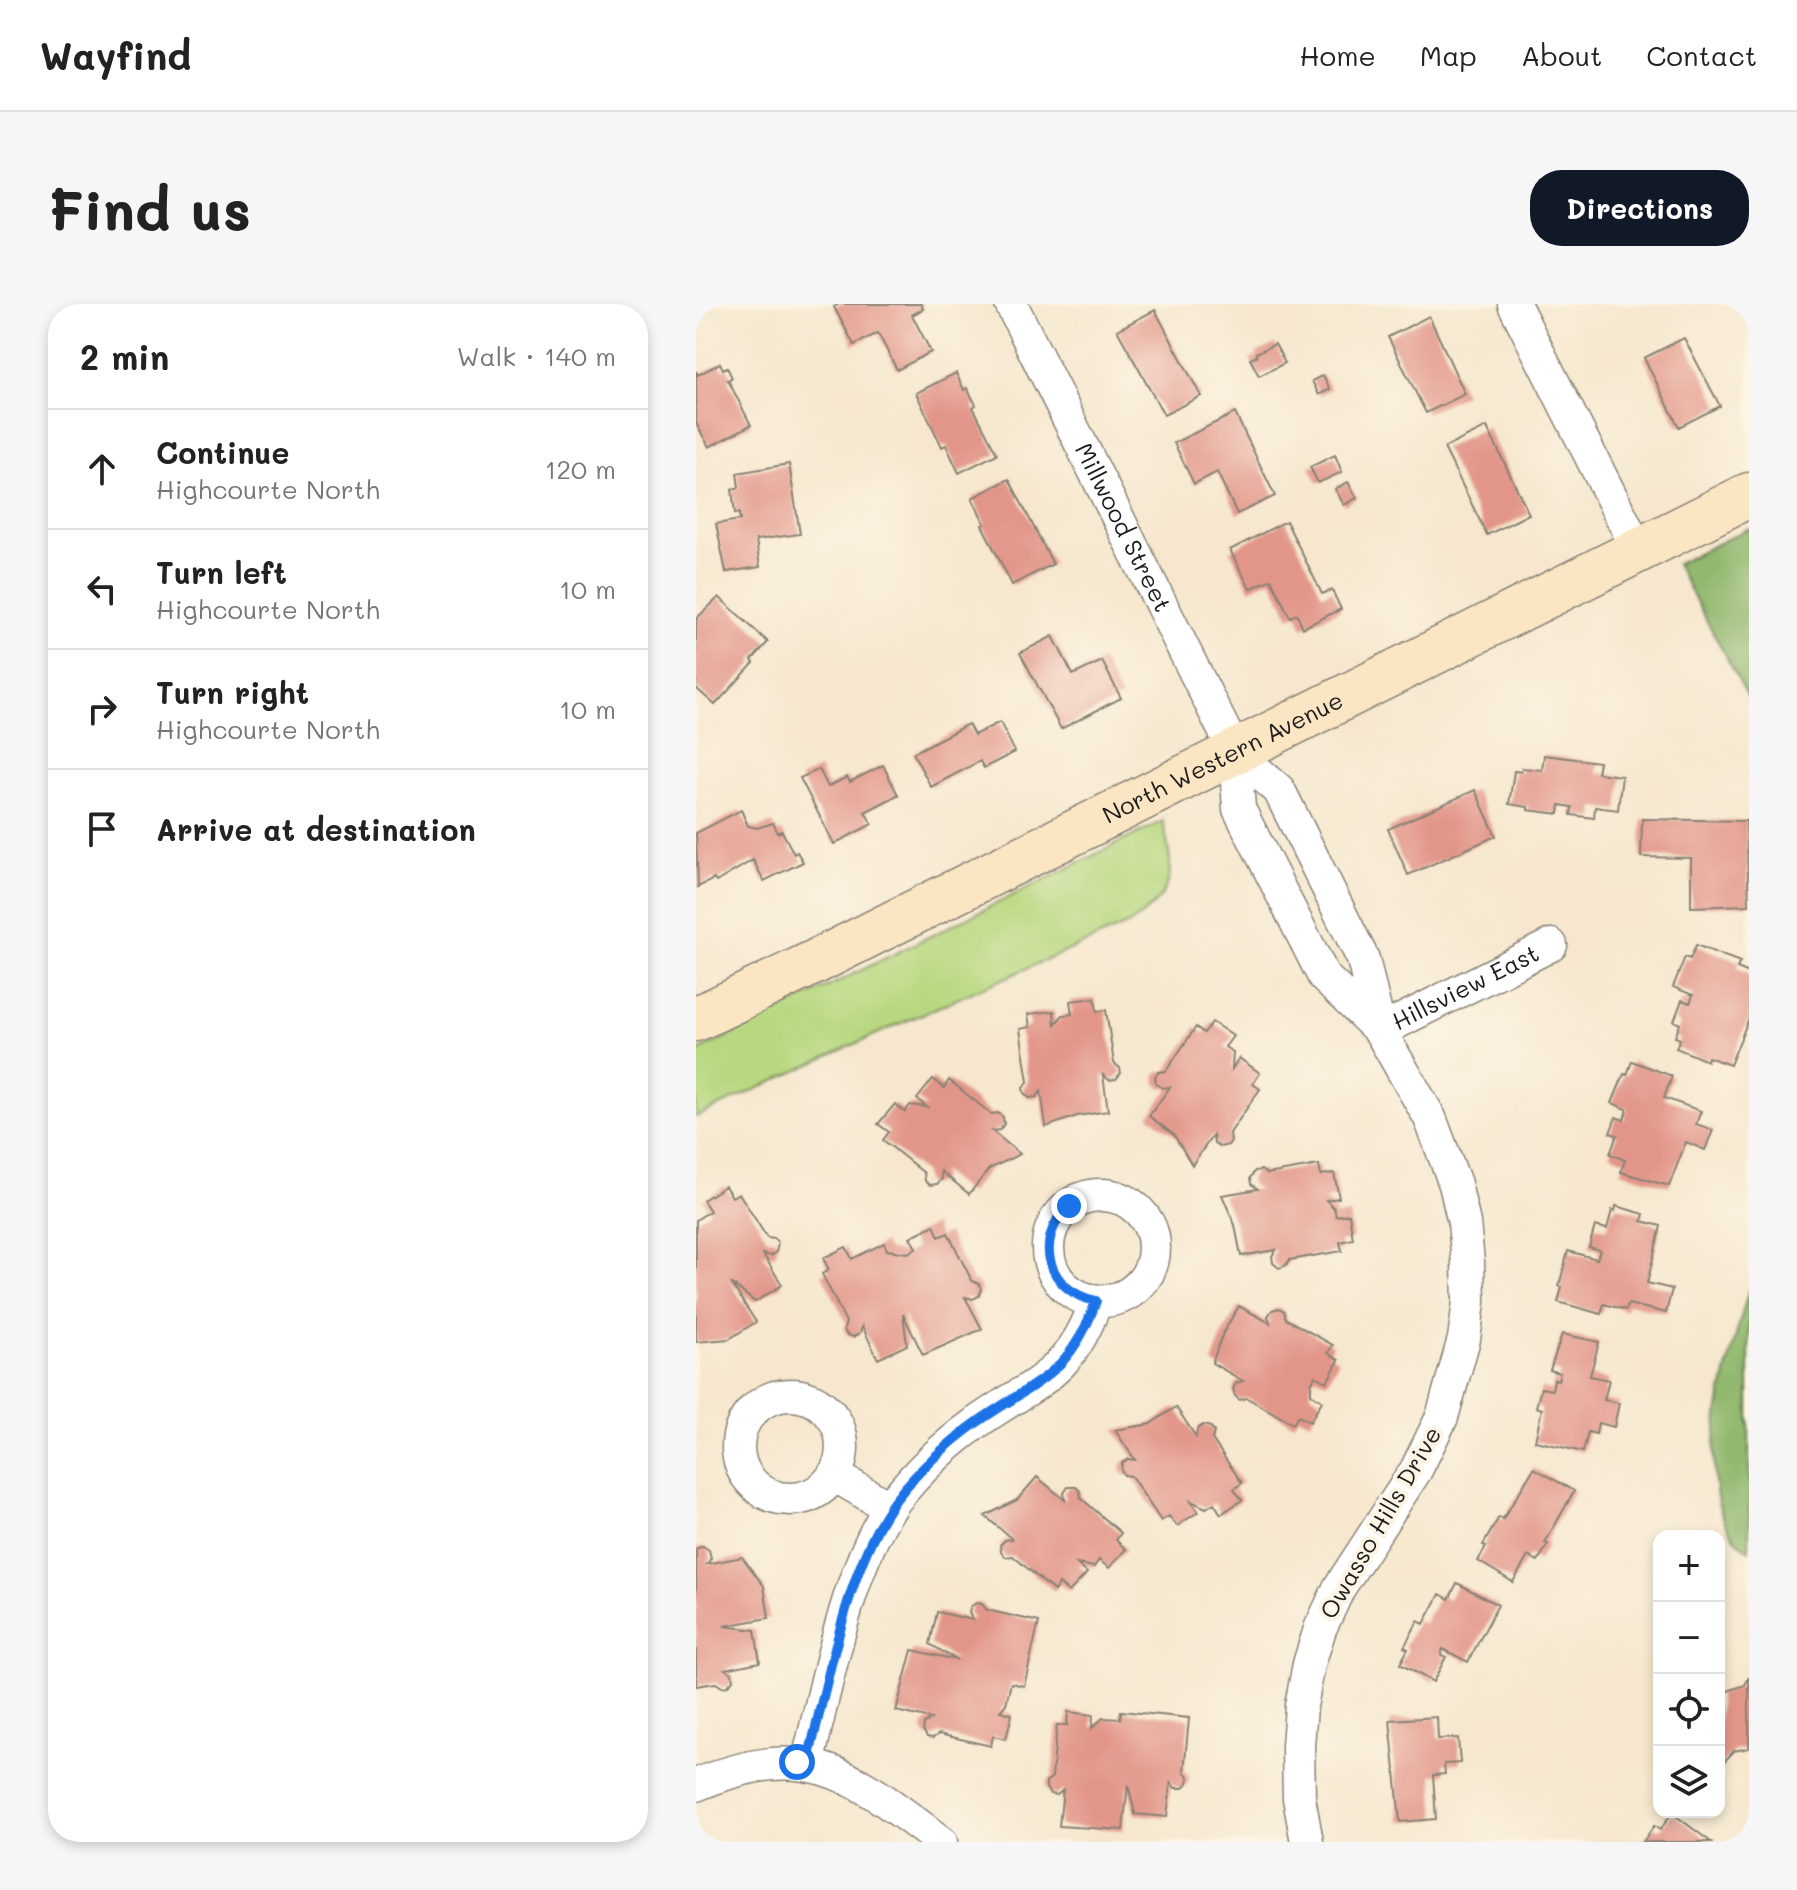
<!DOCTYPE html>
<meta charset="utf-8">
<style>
:root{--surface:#fff;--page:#f6f6f6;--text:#222;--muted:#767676;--line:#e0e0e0;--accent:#111827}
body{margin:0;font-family:Mali,sans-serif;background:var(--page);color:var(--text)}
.controls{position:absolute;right:24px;bottom:24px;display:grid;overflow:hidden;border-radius:16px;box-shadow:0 4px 12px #0003}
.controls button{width:72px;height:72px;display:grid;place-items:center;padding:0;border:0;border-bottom:2px solid var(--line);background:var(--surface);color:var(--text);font:40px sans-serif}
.stop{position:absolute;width:24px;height:24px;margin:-18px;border:6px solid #1a73e8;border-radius:50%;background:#fff}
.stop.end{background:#1a73e8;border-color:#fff;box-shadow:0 2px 8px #0008}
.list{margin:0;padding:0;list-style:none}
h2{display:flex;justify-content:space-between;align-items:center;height:104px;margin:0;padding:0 32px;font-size:34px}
h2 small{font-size:26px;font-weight:400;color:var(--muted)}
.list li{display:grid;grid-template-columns:52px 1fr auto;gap:24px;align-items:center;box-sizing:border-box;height:120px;padding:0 32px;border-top:2px solid var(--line)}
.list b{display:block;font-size:30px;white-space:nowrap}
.list p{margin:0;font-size:26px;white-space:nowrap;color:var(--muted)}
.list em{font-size:26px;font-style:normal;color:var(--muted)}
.icon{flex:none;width:44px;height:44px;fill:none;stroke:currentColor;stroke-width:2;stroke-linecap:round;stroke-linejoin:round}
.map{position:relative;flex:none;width:1053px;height:1538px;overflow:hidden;border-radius:32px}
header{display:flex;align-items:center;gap:48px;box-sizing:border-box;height:112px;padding:0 40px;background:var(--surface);border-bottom:2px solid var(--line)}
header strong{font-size:38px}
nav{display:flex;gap:44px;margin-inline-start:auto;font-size:28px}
.intro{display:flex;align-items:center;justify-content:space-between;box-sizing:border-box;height:192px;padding:0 48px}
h1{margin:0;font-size:56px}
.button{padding:20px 36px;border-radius:32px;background:var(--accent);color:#fff;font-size:28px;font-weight:700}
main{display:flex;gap:48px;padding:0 48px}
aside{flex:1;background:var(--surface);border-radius:32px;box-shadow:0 4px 12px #0003}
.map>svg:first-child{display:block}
.green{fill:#b7d880;stroke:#6a7a4e;stroke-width:2}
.forest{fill:#91b86e;stroke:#566a45;stroke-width:2}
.building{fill:#e29689}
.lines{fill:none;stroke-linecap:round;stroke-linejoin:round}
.street-casing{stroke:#898275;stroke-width:35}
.secondary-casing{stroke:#898275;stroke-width:47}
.street{stroke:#fff;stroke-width:32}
.secondary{stroke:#fbe6c4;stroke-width:44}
.route{stroke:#1a73e8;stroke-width:10}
.labels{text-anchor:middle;stroke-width:8;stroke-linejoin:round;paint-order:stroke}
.street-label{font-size:24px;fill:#1c1c1c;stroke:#fcf5e5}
</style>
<header>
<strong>Wayfind</strong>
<nav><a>Home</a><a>Map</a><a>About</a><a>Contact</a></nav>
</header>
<div class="intro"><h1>Find us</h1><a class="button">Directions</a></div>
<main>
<aside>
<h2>2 min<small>Walk · 140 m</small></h2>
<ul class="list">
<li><svg class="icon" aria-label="ahead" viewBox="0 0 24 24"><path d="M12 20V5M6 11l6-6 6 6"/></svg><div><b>Continue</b><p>Highcourte North</p></div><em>120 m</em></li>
<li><svg class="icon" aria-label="left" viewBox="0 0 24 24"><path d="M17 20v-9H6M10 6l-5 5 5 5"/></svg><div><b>Turn left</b><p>Highcourte North</p></div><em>10 m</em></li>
<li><svg class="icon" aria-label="right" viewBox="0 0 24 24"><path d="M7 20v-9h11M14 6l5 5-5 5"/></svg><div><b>Turn right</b><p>Highcourte North</p></div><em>10 m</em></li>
<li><svg class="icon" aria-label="arrive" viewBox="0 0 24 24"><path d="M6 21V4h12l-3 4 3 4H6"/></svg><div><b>Arrive at destination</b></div></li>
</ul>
</aside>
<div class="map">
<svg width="1053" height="1538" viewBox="0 0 1053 1538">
<rect width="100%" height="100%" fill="#fcf5e5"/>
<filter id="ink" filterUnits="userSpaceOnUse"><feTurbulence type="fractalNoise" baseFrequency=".0125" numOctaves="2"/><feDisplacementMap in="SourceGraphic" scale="16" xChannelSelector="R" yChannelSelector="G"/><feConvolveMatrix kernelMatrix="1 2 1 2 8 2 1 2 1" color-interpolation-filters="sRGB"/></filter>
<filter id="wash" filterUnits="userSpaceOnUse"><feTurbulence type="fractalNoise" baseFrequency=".006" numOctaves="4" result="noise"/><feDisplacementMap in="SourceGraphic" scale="32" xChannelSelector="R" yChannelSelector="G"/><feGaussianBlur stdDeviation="1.8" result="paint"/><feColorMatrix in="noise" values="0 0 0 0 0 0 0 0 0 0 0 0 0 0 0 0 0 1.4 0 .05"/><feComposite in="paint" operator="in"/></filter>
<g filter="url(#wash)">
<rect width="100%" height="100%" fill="#f6e7ce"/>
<!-- green -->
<path class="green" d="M467 517C478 570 482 587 433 620L194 724 0 813V748Z"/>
<!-- forest -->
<path class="forest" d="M1053 224V395L980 260Z
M1053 985V1247C984 1199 1035 1051 1053 985Z"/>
<g id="blocks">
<!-- building -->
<path class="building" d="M143 0H225L227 5 216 11 235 48 201 66 182 29 158 41 138 3Z
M459 6 505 92 468 111 421 26Z
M733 12 769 90 730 109 692 33Z
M988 34 1024 102 983 123 948 54Z
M579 40 589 59 563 72 554 55 561 52 560 49Z
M24 59 27 65 31 63 36 74 32 76 55 121 13 143 0 119V67L2 71Z
M260 69 268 86 271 84 280 101 277 103 301 150 263 169 250 141 246 143 220 89Z
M627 71 634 85 623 91 616 77Z
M539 109 579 192 541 210 521 168 498 180 478 139Z
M791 123 833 210 791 231 748 144Z
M639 151 646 168 622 179 614 163Z
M93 160 104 230 60 236 64 263 30 268 20 220 44 216 43 209 39 210 36 185 43 184 41 169Z
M313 175 357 260 316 281 286 221 289 220 276 194Z
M652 178 661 194 648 201 639 185Z
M590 217 626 290 636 286 645 305 607 324 601 310 594 313 575 275 554 285 534 246Z
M23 293 72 338 56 356 58 359 19 401 0 384V315Z
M357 332 377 371 406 357 425 394 365 425 324 349Z
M304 418 319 448 288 464 284 457 235 483 217 449 272 420 278 431Z
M848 451 903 458 901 469 926 472 922 506 899 503 898 514 875 511 876 503 864 501 863 510 832 506V503L813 500 818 467 825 468 826 464 846 466Z
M187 461 202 491 169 508 176 520 138 540 104 474 123 465 132 483 151 473 154 478Z
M779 486 800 532 712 571 692 525Z
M45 506 52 522 61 524 77 519 82 529 86 527 98 550 101 548 107 558 68 577 57 556 20 578 18 575 2 583 0 529Z
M946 515 1050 517 1053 601 995 603V554L945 553Z
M1000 641 1044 658 1041 664 1053 669V714L1034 761 1012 753 1011 757 980 744 984 735 979 733 984 720 978 717 986 696 994 699 997 691 977 683 989 653 994 655Z
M399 694 401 707 410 706 418 759 424 764 425 769 420 775 413 776 407 771 412 807 381 812 350 823 345 787 341 793 333 794 328 789 327 784 332 778 324 725 334 723 332 710 358 707 359 720 367 711 376 710 374 697Z
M516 718 537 732 529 743 537 748 536 765 543 754 564 769 557 780 564 785 534 829 535 837 532 841 524 843 518 839 517 831 496 861 478 831 453 812 474 783 466 784 460 780 459 773 462 768 470 767 500 723 508 729Z
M936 757 976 772 968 794 1005 807 1000 820 1017 826 1009 846 990 838 973 882 925 868 929 856 914 850 921 831 914 829 920 813 928 816 931 805 916 799 928 770 931 771Z
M237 775 248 784 253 776 295 810 302 809 307 813 308 820 304 826 296 827 324 850 293 865 273 890 245 867 246 875 241 880 234 881 229 877 228 869 187 836 193 828 182 820 199 800 209 808 214 801 231 803 221 795Z
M623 861 625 871 638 869 643 894 630 896 638 904 640 912 653 910 657 935 644 938 646 947 594 956 589 962 583 964 577 959 576 952 580 946 545 952 539 921 526 891 562 885 555 880 554 874 559 867 565 866 571 870Z
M29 882 36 893 43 889 71 934 79 935 82 940 80 948 75 952 67 950 86 981 59 998 35 979 60 1018 33 1035 0 1038V916L14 907 7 896Z
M920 902 948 910 946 917 965 922 951 979 976 985 970 1009 932 1000 930 1006 908 1000 905 1010 862 998 866 983 863 982 872 947 901 955 904 946 893 943 899 922 911 925 916 906 919 907Z
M238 921 243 933 252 929 276 977 283 980 285 985 283 992 277 995 269 993 286 1025 227 1051 207 1010 211 1041 182 1055 166 1022 164 1029 157 1033 150 1030 148 1025 150 1018 126 970 133 966 127 954 150 943 156 955 188 939 191 946 212 949 220 944 214 933Z
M543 1002 574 1019 572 1012 576 1006 583 1004 588 1007 590 1015 637 1041 632 1049 643 1056 631 1078 619 1072 615 1080V1090L626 1097 614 1118 602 1112 597 1120 551 1094 544 1096 539 1092 537 1085 540 1079 547 1077 516 1059 527 1029Z
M866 1030 903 1038 894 1072 913 1076 908 1096 923 1099 918 1123 902 1119 900 1130 892 1128 887 1148 839 1137 846 1105 840 1103 845 1084 856 1086 858 1075 862 1076 864 1069 854 1066Z
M480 1103 500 1133 501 1125 507 1121 515 1123 518 1128 516 1135 546 1179 538 1185 546 1196 525 1210 518 1199 510 1204 495 1197 502 1208 481 1222 473 1212 465 1217 435 1172 428 1171 425 1166 426 1159 432 1155 439 1156 419 1126 454 1120Z
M838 1164 878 1187 849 1239 852 1240 842 1257 832 1252 817 1278 782 1257 790 1243 787 1241 803 1213 807 1215Z
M341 1173 369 1196 368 1189 372 1183H380L384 1187 385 1194 425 1229 420 1236 430 1245 413 1264 403 1256 398 1263 381 1260 391 1269 373 1288 363 1280 358 1287 317 1252 309 1253 305 1248 304 1241 309 1236 316 1235 289 1212 321 1196Z
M7 1242 13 1246 15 1254 11 1260 46 1253 68 1282 73 1314 28 1322 59 1326 64 1358 29 1365 36 1369 37 1376 32 1382 26 1383 20 1379 0 1382V1245Z
M761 1279 802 1301 772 1358 747 1345 745 1351 750 1353 737 1378 704 1360 712 1345 708 1343 722 1317 728 1320 744 1290 753 1295Z
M280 1299 286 1300 291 1306 343 1318 328 1382 315 1379 310 1400 304 1407 316 1410 310 1435 297 1432 295 1442 243 1430 237 1434 231 1433 227 1426 228 1420 235 1415 200 1407 216 1346 261 1356 234 1340 241 1308 277 1316 273 1309 274 1303Z
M1053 1373V1444L1038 1447 1023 1463V1390L1049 1381Z
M425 1407 493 1414 488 1468 493 1473 492 1479 487 1484H479L475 1478 471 1513 439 1510 432 1480 427 1526 363 1522 367 1486 361 1491 354 1490 350 1484V1478L356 1473 361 1421H371L372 1408 397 1411 396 1424 407 1414 424 1415Z
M741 1413 742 1435 762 1434 764 1459 748 1460 749 1470 737 1471 740 1515 704 1518 694 1416Z
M976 1509 1015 1538H947L958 1522 964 1526Z"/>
</g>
</g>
<g filter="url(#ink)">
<use href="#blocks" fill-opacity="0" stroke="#898275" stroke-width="2"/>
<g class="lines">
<!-- street casing -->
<g class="street-casing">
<g id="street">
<path id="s1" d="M315 0 539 448 543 505 628 673 684 727 734 814 759 880 768 919 772 958 773 998 768 1035 746 1113 720 1166 643 1284 624 1325 613 1360 605 1402 602 1442 603 1494 611 1538"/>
<path d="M818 0 942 246"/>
<path d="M539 448 583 486 667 655 684 727"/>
<path id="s2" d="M684 727 855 641"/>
<circle cx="405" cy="944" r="53"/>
<circle cx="94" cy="1143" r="52"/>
<path d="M138 1171 194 1204"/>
<path d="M111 1460C131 1382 152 1258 200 1195 222 1167 251 1140 280 1119 338 1078 375 1072 400 997"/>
<path d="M0 1481C113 1433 156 1471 245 1538"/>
</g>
</g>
<!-- secondary casing -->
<g class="secondary-casing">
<g id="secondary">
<path id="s3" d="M0 715 115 660 1053 191"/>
</g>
</g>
<!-- street -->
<use href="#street" class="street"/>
<!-- secondary -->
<use href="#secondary" class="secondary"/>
</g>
</g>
<g class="lines" filter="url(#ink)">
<!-- route -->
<path class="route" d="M101 1458 111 1460C131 1382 152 1258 200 1195 222 1167 251 1140 280 1119 338 1078 375 1071 400 997 351 987 337 936 373 902"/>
</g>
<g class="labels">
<!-- street labels -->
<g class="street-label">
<text dy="8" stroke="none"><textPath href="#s1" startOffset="250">Millwood Street</textPath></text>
<text dy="8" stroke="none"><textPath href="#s3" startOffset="588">North Western Avenue</textPath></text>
<text dy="8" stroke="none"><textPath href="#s2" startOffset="96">Hillsview East</textPath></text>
<text transform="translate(685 1219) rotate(-60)" y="8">Owasso Hills Drive</text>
</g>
</g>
</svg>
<div class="controls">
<button>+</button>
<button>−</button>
<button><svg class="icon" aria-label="locate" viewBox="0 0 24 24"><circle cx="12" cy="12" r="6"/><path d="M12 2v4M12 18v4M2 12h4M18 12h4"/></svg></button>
<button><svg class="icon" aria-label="layers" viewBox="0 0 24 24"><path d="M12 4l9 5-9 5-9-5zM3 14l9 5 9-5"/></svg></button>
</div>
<div class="stop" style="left:101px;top:1458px"></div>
<div class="stop end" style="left:373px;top:902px"></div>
</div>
</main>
